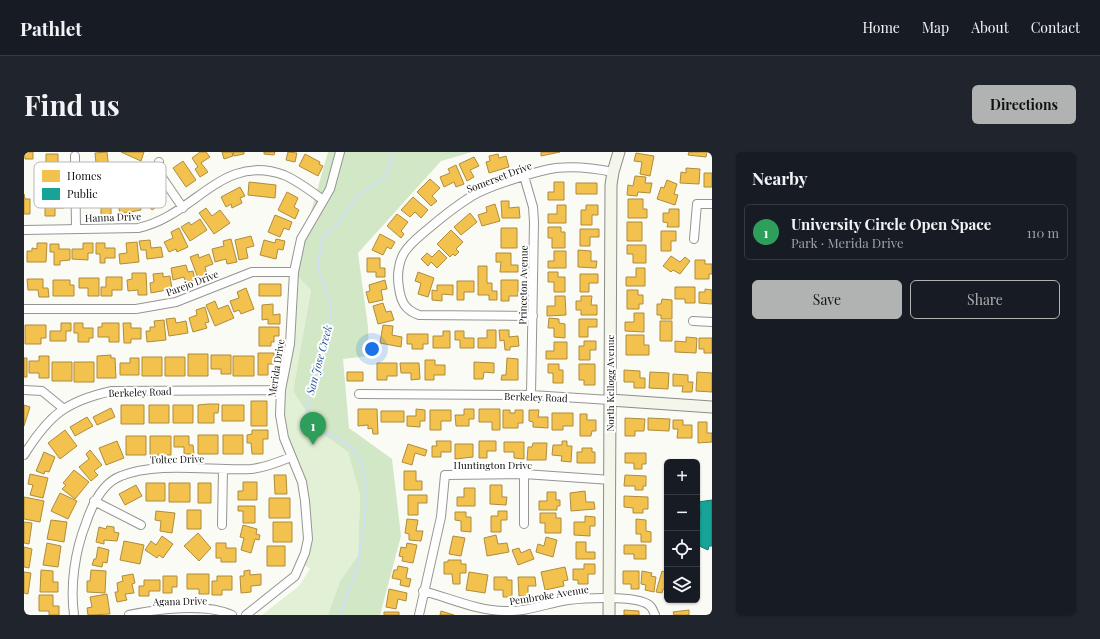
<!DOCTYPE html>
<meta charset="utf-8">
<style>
:root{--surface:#171b24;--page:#20242c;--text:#f1f3f6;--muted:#9ea1a6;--line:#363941;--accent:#b1b2b2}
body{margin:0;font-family:"Playfair Display",serif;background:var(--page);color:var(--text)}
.controls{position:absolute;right:12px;bottom:12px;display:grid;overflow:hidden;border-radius:6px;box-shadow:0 1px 3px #0004}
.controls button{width:36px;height:36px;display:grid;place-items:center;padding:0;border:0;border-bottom:1px solid var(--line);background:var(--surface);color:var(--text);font:20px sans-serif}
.you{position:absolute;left:348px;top:197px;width:14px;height:14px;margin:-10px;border:3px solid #fff;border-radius:50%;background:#1a73e8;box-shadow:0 0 0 6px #1a73e833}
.badge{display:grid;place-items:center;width:26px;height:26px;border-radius:50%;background:var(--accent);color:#fff;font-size:13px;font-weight:700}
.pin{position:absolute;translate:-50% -33px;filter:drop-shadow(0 1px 2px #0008)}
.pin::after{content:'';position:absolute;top:21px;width:14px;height:12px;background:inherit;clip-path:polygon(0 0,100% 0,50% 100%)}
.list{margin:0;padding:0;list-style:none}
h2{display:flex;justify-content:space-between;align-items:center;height:52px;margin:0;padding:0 16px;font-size:17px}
h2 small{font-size:13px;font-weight:400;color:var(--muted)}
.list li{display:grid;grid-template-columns:26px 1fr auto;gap:12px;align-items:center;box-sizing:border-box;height:56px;margin:0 8px 8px;padding:0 8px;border:1px solid var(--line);border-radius:6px}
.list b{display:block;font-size:15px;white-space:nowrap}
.list p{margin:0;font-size:13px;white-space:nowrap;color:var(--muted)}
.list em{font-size:13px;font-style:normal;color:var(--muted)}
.actions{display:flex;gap:8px;padding:12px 16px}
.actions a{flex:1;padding:9px 0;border:1px solid var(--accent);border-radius:6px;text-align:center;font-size:14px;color:var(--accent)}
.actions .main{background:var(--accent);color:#111}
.icon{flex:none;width:22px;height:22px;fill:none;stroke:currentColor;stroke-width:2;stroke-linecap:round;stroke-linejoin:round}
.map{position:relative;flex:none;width:688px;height:463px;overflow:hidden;border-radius:6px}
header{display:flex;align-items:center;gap:24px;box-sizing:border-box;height:56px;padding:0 20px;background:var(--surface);border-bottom:1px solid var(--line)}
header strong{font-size:19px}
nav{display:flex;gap:22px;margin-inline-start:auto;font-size:14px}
.intro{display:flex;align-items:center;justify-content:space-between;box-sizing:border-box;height:96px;padding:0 24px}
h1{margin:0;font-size:28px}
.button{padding:10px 18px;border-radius:6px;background:var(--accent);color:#111;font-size:14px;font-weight:700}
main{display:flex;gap:24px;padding:0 24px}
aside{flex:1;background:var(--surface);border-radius:6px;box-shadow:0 1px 3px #0004}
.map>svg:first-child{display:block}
.green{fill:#e2f0d6}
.forest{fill:#d1e7c5}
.homes{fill:#f2c14e;stroke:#ae8c3b}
.public{fill:#17a398;stroke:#15776f}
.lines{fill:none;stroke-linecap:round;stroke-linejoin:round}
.stream{stroke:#cee0f4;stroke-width:2}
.street-casing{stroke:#959593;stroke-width:10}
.secondary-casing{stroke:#8c8c89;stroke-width:13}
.street{stroke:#fefefe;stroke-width:8}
.secondary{stroke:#f4f5eb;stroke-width:11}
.labels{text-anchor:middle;stroke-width:4;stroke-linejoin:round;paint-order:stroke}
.street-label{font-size:10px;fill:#0f0f0f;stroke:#fff}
.water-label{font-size:11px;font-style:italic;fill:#1f529b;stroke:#fff}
.key{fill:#fff;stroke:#b7b7b7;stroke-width:1}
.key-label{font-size:11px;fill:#0f0f0f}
</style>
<header>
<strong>Pathlet</strong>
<nav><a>Home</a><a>Map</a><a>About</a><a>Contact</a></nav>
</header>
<div class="intro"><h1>Find us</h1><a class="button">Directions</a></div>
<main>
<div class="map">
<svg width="688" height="463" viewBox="0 0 688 463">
<rect width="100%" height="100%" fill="#fbfbf5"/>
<!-- green -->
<path class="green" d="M270 120 287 138 269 239 296 280 324 300 336 343 334 404 316 429 304 463H238L275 434 286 417 277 411 281 401V349L256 263 263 213Z"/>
<!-- forest -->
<path class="forest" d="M304 0H448L417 9 334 101 344 175 345 204 319 207 325 276 368 307 377 384 356 463H304L316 429 334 404 336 343 324 300 296 280 269 239 287 138 270 120Z"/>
<!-- homes -->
<path class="homes" d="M0 0H9V7H1Z
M83 0 85 18 68 20 67 12 72 11 71 1Z
M97 0H120L117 9Z
M176 0H182L186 5 177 11 184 20 176 25 171 17 174 15 168 6Z
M198 0H208L209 4 200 7Z
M209 0H220V2L210 4Z
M240 0H251L250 3 240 2Z
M264 0 273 1 271 10 262 8Z
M517 0H536L517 4Z
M665 0H683L682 5 664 3Z
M612 1 630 4 626 24 616 22 618 10 610 9Z
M22 2H34V11H39V21H28V18H22Z
M281 2 296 10 295 12 299 14 294 24 275 14Z
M474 2 475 6 482 4 485 15 465 21 462 10 466 9 465 4Z
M450 5 455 14 446 18 450 25 443 29 435 12Z
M159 9 172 28 162 35 149 16Z
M432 13 440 32 432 35 430 30 420 35 416 25 426 21 424 17Z
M662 16 676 17 675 32 656 31 657 20 662 21Z
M680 21H688V35H680Z
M611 24 622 25 621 31H628L626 41 614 40 613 44 603 43 604 33 609 34Z
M406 27 416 36 408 44 413 49 407 54 393 40Z
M643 28 653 32 650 42 654 43 651 53 633 47 637 35 640 36Z
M225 30 252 33 251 46 224 43Z
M530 30H540V48H524V40H530Z
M124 31 137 52 128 58 122 50 119 52 114 43 118 40 116 36Z
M552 31H573V42H552Z
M216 35 221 44 216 46 218 51 208 56 207 52 202 55 197 45Z
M263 40 274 46 270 55 275 58 271 67 254 58Z
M0 42 1 47H6V62H0Z
M389 45 404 58 397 66 391 60 386 65 377 58Z
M67 46H81V51H87V64H77V55H67Z
M21 47H40V56H31V64H21Z
M115 47 117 58 96 62 94 51Z
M604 47H619V57H623V66H604Z
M477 49H485V56L495 55 496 66H478Z
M471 52 476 69 458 74 454 63 463 60 462 55Z
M533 53H542V71H524V62H533Z
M562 53H574V63H568V73H557V58H562Z
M182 56 188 64 196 58 206 71 190 82 175 61Z
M645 57H655V75H643L644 71 639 70V61H645Z
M446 61 453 70 437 83 430 75Z
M373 62 384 70 377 79 380 82 377 86 363 74Z
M251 63 268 70 265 78 260 76 256 85 244 80Z
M176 67 183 78 166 89 157 75 165 70 167 73Z
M603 70H618V89H603Z
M524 75H537V80H541V96H528V86H524Z
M155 76 164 95 153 100 152 97 145 100 140 90 149 86 147 80Z
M477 76H493V96H477Z
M556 77H575V85H566V94H556Z
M427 78 439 90 432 97 435 100 431 104 429 102 426 105 413 92Z
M637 79H652V89H647V99H637Z
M356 82 371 90 367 97 363 95 359 103 348 98Z
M227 84 230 94 222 96 224 106 215 108 211 88Z
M207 87 213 110 203 112 202 107 191 110 188 97 200 94 199 89Z
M252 87 261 89 259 98 254 97 252 107 236 103 240 88 251 91Z
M126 88 127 96 137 95 139 105 123 107 122 98H117L115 89Z
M113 90 115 110 96 112 95 102 103 101 102 91Z
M13 91H23L22 110H3V99H8V96L13 97Z
M59 91H69V101H64V108L48 107V97H59Z
M72 91H81V96H91V106H81V111H76V102H72Z
M26 92H35V97H46V108L36 109V113H30V100H26Z
M603 93H622V111H609V102H603Z
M415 98 423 106 413 116 407 110 404 114 397 107 403 101 408 105Z
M554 98 567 99V109H573L572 116 554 115Z
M530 99H542V116H524V109H530Z
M472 101H487V113H494V120H476L477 110H472Z
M174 102 175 106 185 102 189 112 181 115 183 123 174 126 166 105Z
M647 104 656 110 661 105 666 109 656 122 649 118 647 120 639 114Z
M343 106H356V116H361V125H352V120H343Z
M671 108H681V112H688V122H685V127H671Z
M162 113 164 120 169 119 171 128 161 130 160 125 149 128 147 116Z
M454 114H463V131H468V139H473V148H465V143H454Z
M612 116H621V134H602V125H612Z
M394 120 410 126 404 145 394 142 397 131 391 129Z
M524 120H534V125H541V140H530V130H524Z
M108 121H122L123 143H114V138L104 139 103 128 108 127Z
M139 121V125L146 124 148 137 127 141 126 131 130 130 129 122Z
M556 122H574V131H565V140H556Z
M82 125H98V138H88V144H77V135H82Z
M55 126H75V144H64V136H55Z
M3 127H19V136H24L25 145H15L14 138H4Z
M29 128H46V133H50V144H29Z
M361 128 363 137 357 138 359 148 345 151 342 140 346 139 345 133Z
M477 128H494V144H485V149H477Z
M433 129H450V140H440V148H433Z
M235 132H257V144H235Z
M413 133H429V143L418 142V149L408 148V138L413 139Z
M651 135H671V151H661V147H651Z
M222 136 230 157 217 162 215 158 210 160 206 149 215 146 213 140Z
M681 137 688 138V152L675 151V140H681Z
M603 138H614V143H619V152H615V157H603Z
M531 144H541L542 163 523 164V154H531Z
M557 144H568L567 153H573V163H557V158H552V149H557Z
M638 147 648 148V167H637V163H633V152H637Z
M191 149 194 157 204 153 210 166 191 174 182 153Z
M359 151 362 160 367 159 370 168 354 172 349 154Z
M249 152V163L256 162V172H244V167L238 168V153Z
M181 155 185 170 181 171 183 176 169 180 165 166 173 163 172 158Z
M610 161H620V180L601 179V170H610Z
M151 166 152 171 162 169 164 181 145 184 142 167Z
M525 166 535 167V171L541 172V186L530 185V176H524Z
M555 167H573V175H564V185H555Z
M140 168 142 188 123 190 122 179H126V175H131L130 169Z
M636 169H648V189H636Z
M37 171H47V179H42V189H26V179H37Z
M50 171H59V176H69V186H65V190H54V181H50Z
M78 171H95V190H85V185H74V175H78Z
M99 171H107V176H117V187H107V191H100Z
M1 173H22V186H17V192H1Z
M359 173 369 174 368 183 378 185 377 195 356 191Z
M235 175H255V184H250V190H247V194H235Z
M463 178H472V196H454V186H463Z
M475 178H485V185L494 184 495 194 486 195V198H481L480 188 476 189Z
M419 179H426V196H409V184H419Z
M431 179H440V186H450V196H436V188H431Z
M383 182H404V192H399V197H388V192H383Z
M602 183H620V193H625V203H602Z
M662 185 673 186 672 201 651 200V189L662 190Z
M675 186H688V201H680V197H675Z
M560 189H572V198H566V208H555V194H560Z
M530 190H543V207H522V199H530Z
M234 201H250V212H244V223H234Z
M164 202H184V224H164Z
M87 203V206H91L92 226H73V204Z
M187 203H207V222H197V217H187Z
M15 204H25V226H15V221H5V209H15Z
M209 204H230V224H209Z
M118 205H138V224H118Z
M141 205H161V224H141Z
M0 206H3V225H0Z
M106 206H115V223H96V211H106Z
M483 206 494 207V228H477L478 223H482Z
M401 208H411V213H421V223H410V228H401Z
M28 210H48V229H28Z
M50 210H70V230H50Z
M450 210 470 211V221L460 220 459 227H450Z
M353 211H373V224H363V228H353Z
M376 211H395L396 227 387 228V221H377Z
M524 212H535V218H539V231H529V221H524Z
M555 212H571V233H560V228H555Z
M600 218 616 219V226H621V236H610V230H600Z
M323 220H339V229H323Z
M626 220 645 221 644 237 625 236Z
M673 220 688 221V240L672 239Z
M649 222 664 223V230H669L668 240H658L659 234H649Z
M227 249H243V274H227Z
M184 252H195L194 261H190V271H174V253Z
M0 253 6 255 0 274Z
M97 253H120V272H97Z
M125 253H145V271H125Z
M149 253H169V271H149Z
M198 253H220V269H198Z
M87 256 91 265 73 273 69 265Z
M334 257H353L354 282H349L348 276 344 277V273L334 274Z
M392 257 401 258V269H396V275L383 274V264H392Z
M440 257H450V267H445V274H432L431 263H440Z
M455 257H476V278H468V270H455Z
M406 258H427V269H417V278H406Z
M479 258H486V261H491V258H499V271H494V276H479Z
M505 258H515L514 265H524V276L509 275V270L505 269Z
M357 259H380V270H357Z
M528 261H549V274H539V278H528Z
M556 262H563V268H572V279H568L567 284H556Z
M63 265 69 274 51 284 46 275Z
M601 266 621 267 620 279H611V284H601Z
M624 266 646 267 645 279 624 278Z
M649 268H659V273H668V286H653L654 277H649Z
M674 270H683V281H688V290L674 291Z
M41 278 53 294 36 307 24 291Z
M228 278H244V287H239V302H228L227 291H223V283L228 282Z
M174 283H194V302H174Z
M199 283H219V302H199Z
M102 284H122V303H102Z
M126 284H147V303H126Z
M150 284H165V293H169L170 302H160V295H150Z
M93 289 100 306 82 313 75 296Z
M412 289H427V300H417V305H408V294H413Z
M455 289H472V299H463V306H455Z
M538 289H543V294H548L547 310 537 309 538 304 528 303 529 293H538Z
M480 290H500V307L490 306V300H480Z
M509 291H523L522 308H503L504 295H508Z
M384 292 403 298 401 304 391 301 388 313 378 310Z
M431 292H449V305L431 307Z
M558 296H568V300H571V311H553V300H558Z
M66 298 78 313 70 319 74 323 67 329 55 315 65 307 62 302Z
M20 300 31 305 25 320 21 319 20 322 12 319Z
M601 301H622V312H618V317H610V311H601Z
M50 318 65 330 51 347 38 337 42 333 39 331Z
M380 319H392V329H398V338H380Z
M6 322 24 326 19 346 6 343 9 333 4 332Z
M250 323H262L263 342H251Z
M601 323 622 324V334H619V338H611V334H600Z
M219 330H233V348H214V339H219Z
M122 331H141V349H122Z
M145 331H166V350H145Z
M174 331H187V351H174Z
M112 333 118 344 101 353 95 342Z
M466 333H478V345H483L482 353 466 352Z
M440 336H451V354H433V345H440Z
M561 339 562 350H570L571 357 547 359 546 341Z
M523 340H532V348H536V354H533V358H515V349H523Z
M36 341 53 349 44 367 27 359Z
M384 343H403V351H394V363H384Z
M600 344 624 345V357H619V361H609V356L600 355Z
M0 345 20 349 16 370 0 367Z
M245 346H266V366H245Z
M214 354H231V371H219V359H214Z
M163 358H177V377H163Z
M132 359 151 361 148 381 136 379 137 369 131 368Z
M474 359H483V368H477V380H467V364H474Z
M431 360H442V365H447V380L437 379V369L431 368Z
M516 361H532V366H537V381H521V371H516Z
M561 364 571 365V374H566V384L550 383V370H561Z
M383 367 394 368 392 379H399L397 389 385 388V382L381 381Z
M612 367 622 368V379L627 380V390H617V382H612Z
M27 368 43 370 40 390 23 387Z
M0 370 8 371 5 392 0 391Z
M249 370H268V390H249Z
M219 373 233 377 232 382 236 383 235 388 231 387 227 401 217 398 220 386 216 385Z
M83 374 90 375V380L95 381 93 389 80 388V392L72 390 75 375 82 377Z
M174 381 187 396 175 409 160 394Z
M472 383 474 392 483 391 485 400 463 404 460 386Z
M138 384 149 392 139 406 135 403 133 406 121 398 127 389 132 393Z
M429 384 441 386 437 404 425 402Z
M522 385 533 388 529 405 512 400 514 392 520 394Z
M100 389 120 393 116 412 96 408Z
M552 390H562V400H571V407H552Z
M23 391 37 394 34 415 19 413Z
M192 391H202V396H212V410H197V406H192Z
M383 391 393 393 389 411 378 409 379 405 375 404 377 395 382 396Z
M600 393H622V407H610V402H600Z
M243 394H261V414H243Z
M0 395 8 397 5 416 0 415Z
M74 395 85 398 83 411 79 410 78 415 68 413 70 407H72Z
M495 396 497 401 506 397 510 407 494 413 488 398Z
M424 408H437V412H442V421H436V432H429L428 422H420V410H424Z
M560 412H571V422H564V432H554V428H549V417H560Z
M374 414 384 416 382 426 387 427 385 435 376 433 377 428 368 426 370 418H373Z
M541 415 544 428 539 429 540 434 521 438 517 420Z
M17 418 29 419V430H34V440H16Z
M67 418 82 419 81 441 63 440V429H66Z
M226 418V423L237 422V433L227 434V440L217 441 216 424H220V419Z
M599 419H615V437H607V432H599Z
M618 419 628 421 627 424 632 425 630 440 621 438 622 433 617 432Z
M638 419 643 421V438L639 437 638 441 632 440Z
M0 420 7 421 4 442 0 441Z
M445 420 464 423 461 441 442 438Z
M109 422 111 431 108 432 110 441 101 442 103 448 93 450 91 440H94L93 431 99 429 98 424Z
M163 422H185V442H175V437H163Z
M139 424H153V435H148V441H139Z
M193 424H208V438H198V443H188V429H193Z
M470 425H483V428H488V445H479V438H470Z
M494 425H511L512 434H504V444H495Z
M120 428H136V439H125V444H115V434H120Z
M365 437 383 441 382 449 374 447 372 457 362 455Z
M83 442 86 462 64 463 63 456 68 455 66 445Z
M15 443H29V454H35V463H25V459H15Z
M600 458 615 459V463H600Z
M665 458V463H650L649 460Z
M417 459 430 463H416Z
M360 460H375V463H360Z"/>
<!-- public -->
<path class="public" d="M688 348V394H685L684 398 673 393 675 379H673V365L677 364 674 350Z"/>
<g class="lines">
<!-- stream -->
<path class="stream" d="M315 463C321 447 329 431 333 414 339 385 350 322 330 298 322 288 307 284 296 278 290 275 286 267 282 262L288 226 295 213 305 173 307 155 295 120V105L299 87 302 81 313 73 334 44 359 26 366 16 369 0"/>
<!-- street casing -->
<g class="street-casing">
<path id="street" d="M51 4 52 76
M135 10V21L159 56
M500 24 509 55 510 70 507 243
M0 78 114 76C171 64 198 0 260 23 274 29 287 39 299 48
M670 87 673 52H688
M0 157H112L152 150 228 120H270
M509 164 395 163C381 158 377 150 375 136 373 125 374 111 380 101 386 91 396 84 404 77 418 65 432 54 448 44 465 34 512 19 532 16 551 14 570 16 589 20
M669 169 688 170
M0 238 18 239 40 257
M335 242 507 243 586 248
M0 303C25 263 42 249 88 239L257 238
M500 322V372
M70 349 117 373
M198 373 199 317
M399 439C426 446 454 459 481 459 504 460 523 451 544 448 560 446 612 443 625 453 629 456 629 459 631 463
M50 463C46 433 51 399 62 371 68 353 78 331 97 324 133 309 188 319 227 317 240 316 255 310 267 305
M105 463C132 457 182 451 208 463
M222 463 271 424 281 401 284 387 281 349 278 330 260 286 256 263 257 238 266 192 270 120 277 87 306 37 316 0
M395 463 417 365 421 323 500 322 587 328"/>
</g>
<!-- secondary casing -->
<g class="secondary-casing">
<path id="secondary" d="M586 248 688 255
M585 463 587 33 589 20 595 0"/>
</g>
<!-- street -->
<use href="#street" class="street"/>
<!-- secondary -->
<use href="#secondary" class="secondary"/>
</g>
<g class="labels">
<!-- street labels -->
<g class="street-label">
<text transform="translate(475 25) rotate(-21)" y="4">Somerset Drive</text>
<text transform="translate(89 65) rotate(-2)" y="4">Hanna Drive</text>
<text transform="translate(168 131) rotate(-21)" y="4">Parejo Drive</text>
<text transform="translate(499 133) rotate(-89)" y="4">Princeton Avenue</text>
<text transform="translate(252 216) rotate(-81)" y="4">Merida Drive</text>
<text transform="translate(586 231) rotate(-90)" y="4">North Kellogg Avenue</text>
<text transform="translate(116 240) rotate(-2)" y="4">Berkeley Road</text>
<text transform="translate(512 245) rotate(2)" y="4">Berkeley Road</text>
<text transform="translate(153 307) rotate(-1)" y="4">Toltec Drive</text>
<text x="469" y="317">Huntington Drive</text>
<text transform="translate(525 443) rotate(-9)" y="4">Pembroke Avenue</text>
<text transform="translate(156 449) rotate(-1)" y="4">Agana Drive</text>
</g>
<!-- water labels -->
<g class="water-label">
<text transform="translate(295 208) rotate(-75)" y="4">San Jose Creek</text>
</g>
</g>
<!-- legend -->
<rect x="10" y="10" width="132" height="46" rx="6" class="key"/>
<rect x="18" y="18" width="18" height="12" fill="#f2c14e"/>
<rect x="18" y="36" width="18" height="12" fill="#17a398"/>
<g class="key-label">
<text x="43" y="28">Homes</text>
<text x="43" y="46">Public</text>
</g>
</svg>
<div class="controls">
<button>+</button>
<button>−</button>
<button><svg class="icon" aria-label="locate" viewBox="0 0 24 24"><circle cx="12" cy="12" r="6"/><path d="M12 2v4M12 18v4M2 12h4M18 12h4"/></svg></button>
<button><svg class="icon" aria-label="layers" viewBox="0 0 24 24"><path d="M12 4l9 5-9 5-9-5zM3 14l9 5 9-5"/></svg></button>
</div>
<div class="you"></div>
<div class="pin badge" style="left:289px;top:293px;background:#2e9e5b">1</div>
</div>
<aside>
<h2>Nearby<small></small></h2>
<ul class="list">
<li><span class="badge" style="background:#2e9e5b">1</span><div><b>University Circle Open Space</b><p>Park · Merida Drive</p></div><em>110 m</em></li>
</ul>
<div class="actions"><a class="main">Save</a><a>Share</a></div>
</aside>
</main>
